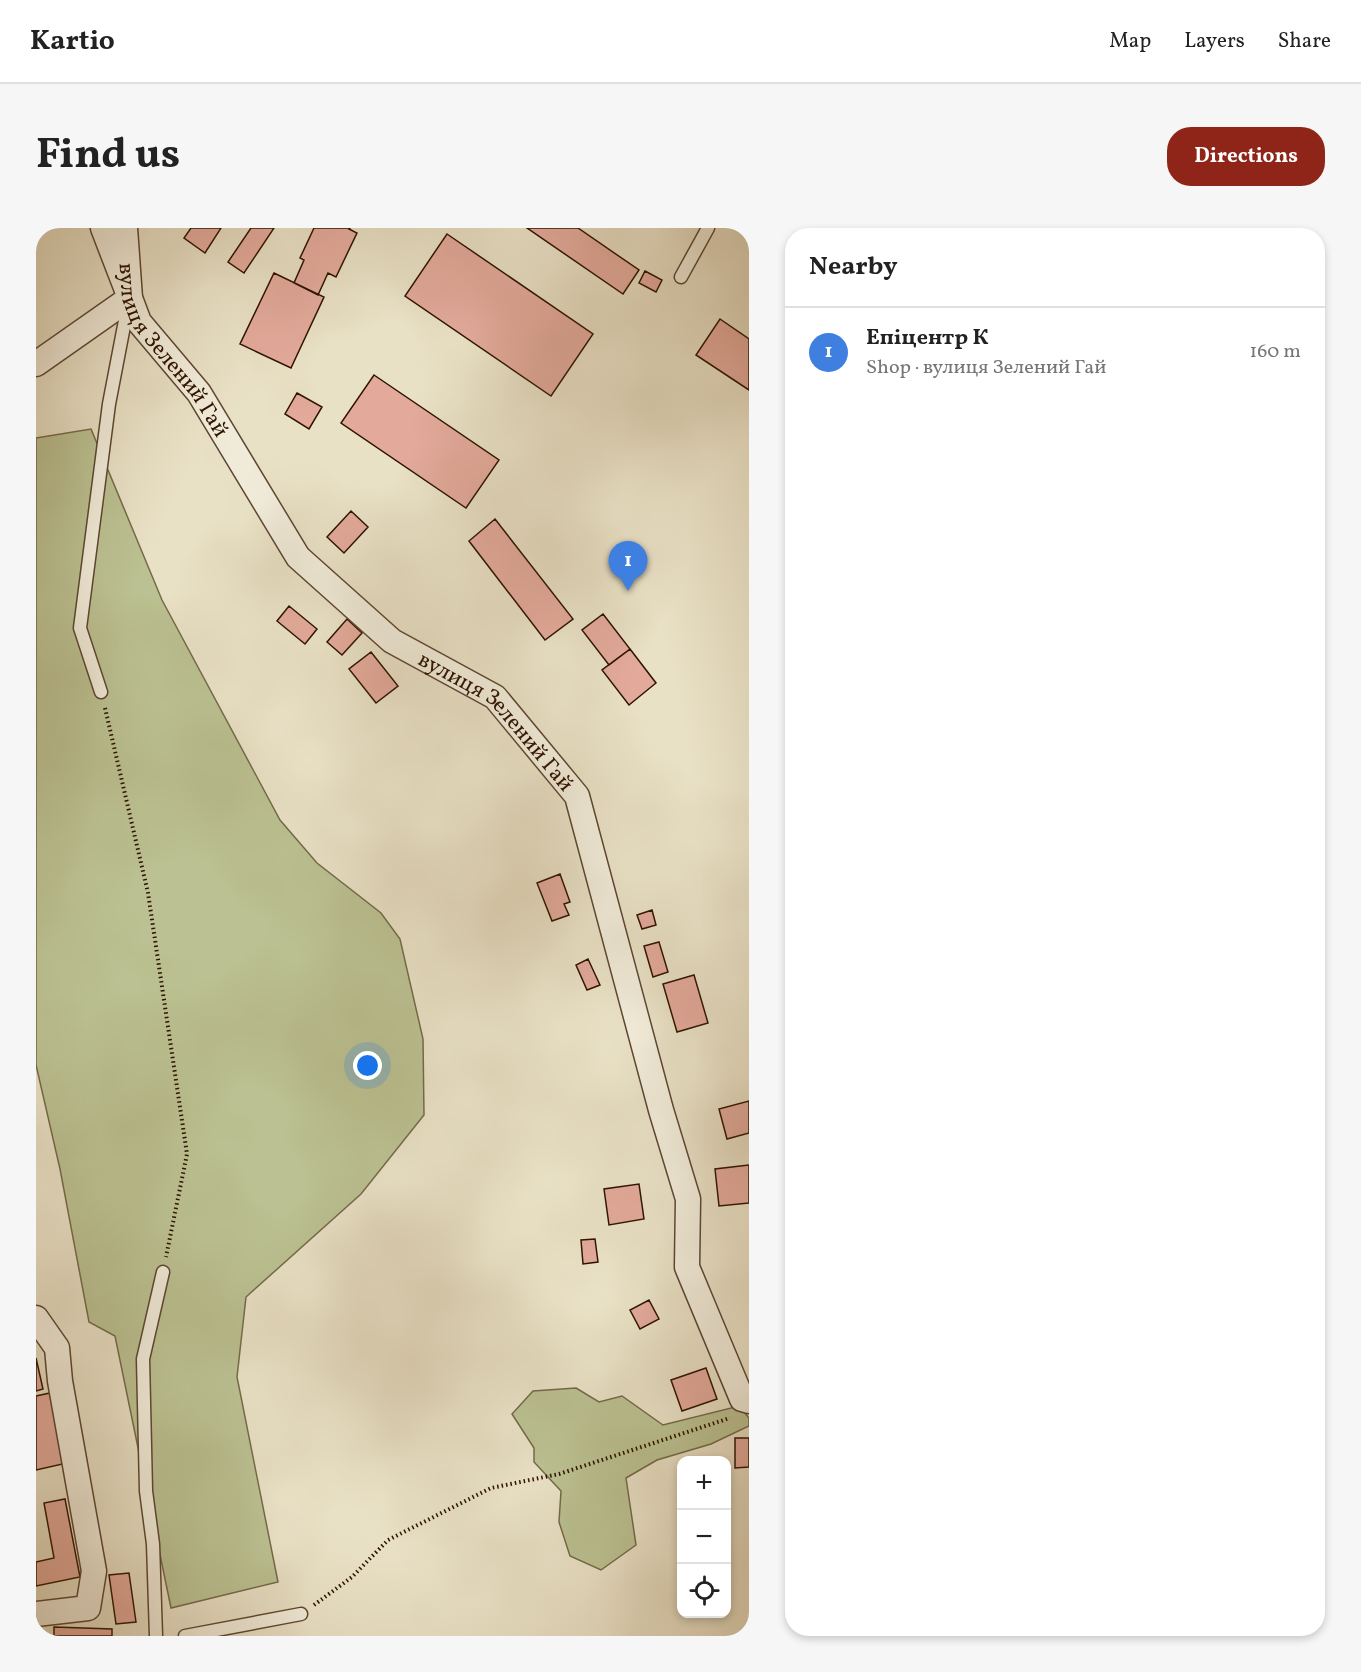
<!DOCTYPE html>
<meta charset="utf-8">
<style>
:root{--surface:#fff;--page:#f6f6f6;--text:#222;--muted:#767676;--line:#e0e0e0;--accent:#8f2418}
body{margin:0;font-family:Vollkorn,serif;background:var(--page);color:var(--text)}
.controls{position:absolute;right:18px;bottom:18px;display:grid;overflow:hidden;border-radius:12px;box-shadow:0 3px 9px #0003}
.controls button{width:54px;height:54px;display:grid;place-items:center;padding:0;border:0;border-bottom:2px solid var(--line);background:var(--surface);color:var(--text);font:30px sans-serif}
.you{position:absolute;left:332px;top:838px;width:21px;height:21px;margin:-15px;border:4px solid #fff;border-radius:50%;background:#1a73e8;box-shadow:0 0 0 9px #1a73e833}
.badge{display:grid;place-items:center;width:39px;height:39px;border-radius:50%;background:var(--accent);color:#fff;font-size:20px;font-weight:700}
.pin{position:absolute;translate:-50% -50px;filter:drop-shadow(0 2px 3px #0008)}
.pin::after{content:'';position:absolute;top:32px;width:21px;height:18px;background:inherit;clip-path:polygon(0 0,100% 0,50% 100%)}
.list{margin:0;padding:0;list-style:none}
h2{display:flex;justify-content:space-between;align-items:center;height:78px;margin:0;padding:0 24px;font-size:26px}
h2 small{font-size:20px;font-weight:400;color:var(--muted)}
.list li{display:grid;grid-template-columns:39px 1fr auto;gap:18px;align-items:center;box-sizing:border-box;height:90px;padding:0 24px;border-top:2px solid var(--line)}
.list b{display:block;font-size:22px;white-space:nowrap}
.list p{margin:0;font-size:20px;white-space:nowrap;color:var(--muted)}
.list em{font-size:20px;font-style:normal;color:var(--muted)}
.icon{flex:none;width:33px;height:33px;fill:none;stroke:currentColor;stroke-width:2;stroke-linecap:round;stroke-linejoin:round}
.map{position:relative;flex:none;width:713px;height:1408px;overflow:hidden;border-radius:24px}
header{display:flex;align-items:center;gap:36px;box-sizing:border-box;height:84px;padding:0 30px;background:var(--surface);border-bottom:2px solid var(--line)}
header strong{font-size:28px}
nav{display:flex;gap:33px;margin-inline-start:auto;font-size:21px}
.intro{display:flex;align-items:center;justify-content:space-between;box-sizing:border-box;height:144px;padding:0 36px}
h1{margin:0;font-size:42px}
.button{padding:15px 27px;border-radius:24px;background:var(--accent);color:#fff;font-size:21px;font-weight:700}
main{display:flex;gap:36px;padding:0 36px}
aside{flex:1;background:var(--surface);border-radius:24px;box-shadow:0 3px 9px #0003}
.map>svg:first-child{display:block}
.green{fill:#bbc192;stroke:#746a49;stroke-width:1.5}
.building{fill:#e3aa9b;stroke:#2e1300;stroke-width:1.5}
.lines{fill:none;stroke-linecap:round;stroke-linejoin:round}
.lane-casing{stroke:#5d4632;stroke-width:15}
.street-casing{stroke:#5d4632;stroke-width:27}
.path{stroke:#2e1300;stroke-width:4;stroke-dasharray:1.5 3;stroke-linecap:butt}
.lane{stroke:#f1ecda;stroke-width:12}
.street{stroke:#f1ecda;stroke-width:24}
.labels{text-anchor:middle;stroke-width:4.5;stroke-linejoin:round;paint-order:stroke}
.street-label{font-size:22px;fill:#2e1300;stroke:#f1ecda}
</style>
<header>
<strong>Kartio</strong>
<nav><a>Map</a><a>Layers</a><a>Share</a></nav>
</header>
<div class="intro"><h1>Find us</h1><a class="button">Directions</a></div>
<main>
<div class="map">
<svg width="713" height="1408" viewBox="0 0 713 1408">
<rect width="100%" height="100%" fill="#e9e1c6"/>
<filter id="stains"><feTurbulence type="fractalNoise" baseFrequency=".00333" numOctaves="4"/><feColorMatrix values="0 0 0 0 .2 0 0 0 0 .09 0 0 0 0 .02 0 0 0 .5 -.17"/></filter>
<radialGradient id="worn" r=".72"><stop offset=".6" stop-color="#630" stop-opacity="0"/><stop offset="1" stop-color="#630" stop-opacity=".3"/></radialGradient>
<!-- green -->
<path class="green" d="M55 201 126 372 244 592 281 635 345 685 364 711 387 811 388 887 325 966 210 1069 201 1149 242 1354 135 1380 79 1108 53 1094 24 941 0 837V210Z
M540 1160 563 1174 586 1168 627 1197 703 1178 713 1190V1198L675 1216 621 1232 590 1250 600 1317 565 1342 534 1328 523 1294 525 1263 498 1234V1220L476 1186 497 1163Z"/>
<!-- building -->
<path class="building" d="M155 0H185L169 25 148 10Z
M215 0H238L208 45 192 34Z
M278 0H314L313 1 321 5 300 49 292 45 282 67 258 55 268 32 264 30Z
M491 0H542L603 42 587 66Z
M411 6 557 106 515 168 369 68Z
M609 43 626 52 620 64 603 55Z
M238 45 288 69 255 140 204 116Z
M684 91 713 111V162L660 127Z
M338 147 463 232 430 280 305 195Z
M261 165 286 179 273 201 249 186Z
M315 283 332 299 308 325 291 309Z
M459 291 537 391 509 412 433 313Z
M253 378 281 401 269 416 241 393Z
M567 386 594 421 573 437 546 402Z
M311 391 326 405 306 427 291 414Z
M594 421 620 455 593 477 566 442Z
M335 424 362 458 340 475 313 441Z
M524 646 534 674 528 676 533 687 516 693 501 655Z
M616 682 620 697 606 701 601 687Z
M623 714 632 744 617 749 608 718Z
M552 731 564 757 551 762 540 737Z
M658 747 672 795 641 804 627 756Z
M713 873V905L691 911 683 881Z
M713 937V975L683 978 679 941Z
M603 956 608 991 573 997 568 961Z
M559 1011 562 1034 547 1036 545 1012Z
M613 1072 623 1091 604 1101 594 1082Z
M0 1130 7 1161 0 1163Z
M670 1140 681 1171 646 1183 635 1152Z
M14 1165 31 1235 0 1242V1168Z
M699 1210H713V1239L699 1240Z
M29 1271 44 1349 0 1358V1334L18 1330 8 1275Z
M93 1345 100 1394 80 1396 73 1347Z
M18 1399 76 1401V1408H18Z"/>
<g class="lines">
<!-- lane casing -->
<g class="lane-casing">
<path id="lane" d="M645 49 672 0
M65 464 44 400 73 176 92 77
M120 1408 117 1316 110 1263 107 1131 127 1044
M149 1408 265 1386"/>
</g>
<!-- street casing -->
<g class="street-casing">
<g id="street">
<path id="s1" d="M89 0 94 70 103 94 163 165 262 329 356 413 459 469 541 568 625 882 652 971 651 1039 706 1171 713 1173"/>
<path d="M0 136 94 70 67 0"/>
<path d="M0 1090 21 1120 24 1153 58 1343 52 1380 0 1386"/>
</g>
</g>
<!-- path -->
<path class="path" d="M69 480 112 665 151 926 130 1029
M278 1377 316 1349 352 1312 455 1260 523 1246 694 1190"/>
<!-- lane -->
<use href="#lane" class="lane"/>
<!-- street -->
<use href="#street" class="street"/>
</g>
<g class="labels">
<!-- street labels -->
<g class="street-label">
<text dy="8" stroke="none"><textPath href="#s1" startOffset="136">вулиця Зелений Гай</textPath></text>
<text dy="8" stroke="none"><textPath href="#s1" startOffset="640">вулиця Зелений Гай</textPath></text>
</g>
</g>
<rect width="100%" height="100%" filter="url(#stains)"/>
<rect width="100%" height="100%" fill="url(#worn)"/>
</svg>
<div class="controls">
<button>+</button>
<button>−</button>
<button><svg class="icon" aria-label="locate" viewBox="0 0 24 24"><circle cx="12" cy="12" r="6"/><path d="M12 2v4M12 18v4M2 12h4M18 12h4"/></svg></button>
</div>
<div class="you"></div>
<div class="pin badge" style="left:592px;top:363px;background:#3f7fe0">1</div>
</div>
<aside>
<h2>Nearby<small></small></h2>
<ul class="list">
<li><span class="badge" style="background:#3f7fe0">1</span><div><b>Епіцентр К</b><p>Shop · вулиця Зелений Гай</p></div><em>160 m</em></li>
</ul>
</aside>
</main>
